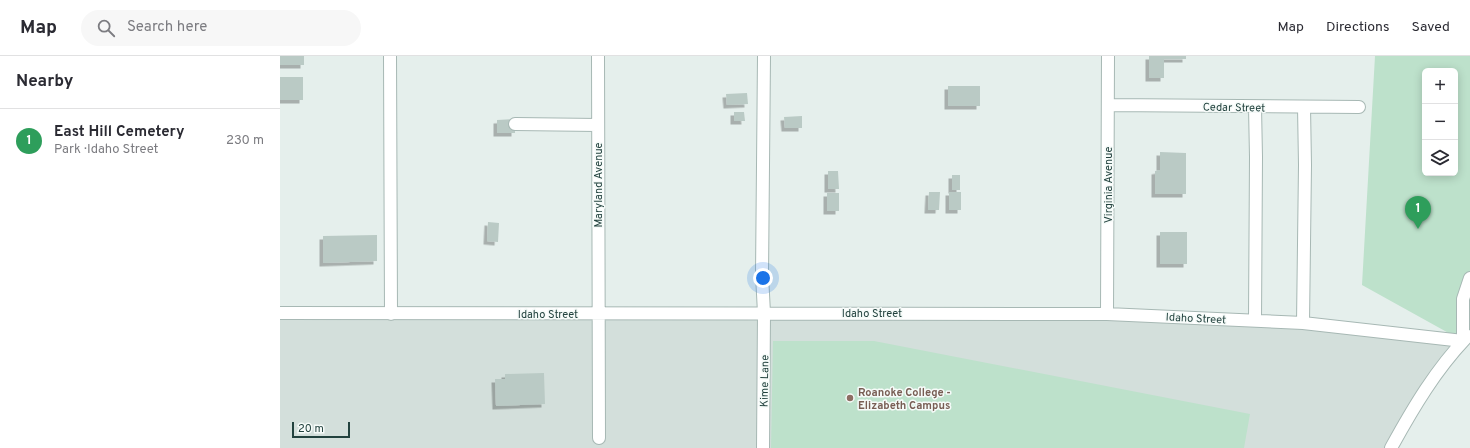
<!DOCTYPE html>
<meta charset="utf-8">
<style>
:root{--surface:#fff;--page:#f7f7f7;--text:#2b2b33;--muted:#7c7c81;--line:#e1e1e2;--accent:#d93025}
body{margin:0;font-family:Overpass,sans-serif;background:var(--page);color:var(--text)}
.controls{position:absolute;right:12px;top:12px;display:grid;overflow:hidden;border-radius:6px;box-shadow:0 2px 10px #0003}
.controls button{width:36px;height:36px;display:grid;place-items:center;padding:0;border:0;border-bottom:1px solid var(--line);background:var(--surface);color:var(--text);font:20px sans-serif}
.scale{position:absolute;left:12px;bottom:10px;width:58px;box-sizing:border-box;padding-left:4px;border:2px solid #22423e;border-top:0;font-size:11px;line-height:14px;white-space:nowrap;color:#22423e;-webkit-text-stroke:3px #f6fbf9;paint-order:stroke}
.you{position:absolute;left:483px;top:222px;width:14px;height:14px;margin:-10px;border:3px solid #fff;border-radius:50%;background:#1a73e8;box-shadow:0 0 0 6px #1a73e833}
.badge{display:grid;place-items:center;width:26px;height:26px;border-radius:50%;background:var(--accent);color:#fff;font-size:13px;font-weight:700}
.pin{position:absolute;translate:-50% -33px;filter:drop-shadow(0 1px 2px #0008)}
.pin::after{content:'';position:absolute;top:21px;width:14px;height:12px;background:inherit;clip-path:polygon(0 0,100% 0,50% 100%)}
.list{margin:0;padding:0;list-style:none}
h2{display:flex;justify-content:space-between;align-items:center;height:52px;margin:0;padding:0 16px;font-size:17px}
h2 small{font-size:13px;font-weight:400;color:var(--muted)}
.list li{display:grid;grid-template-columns:26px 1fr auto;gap:12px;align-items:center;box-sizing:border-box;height:64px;padding:0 16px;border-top:1px solid var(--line)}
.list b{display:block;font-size:15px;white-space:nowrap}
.list p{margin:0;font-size:13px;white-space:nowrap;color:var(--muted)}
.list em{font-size:13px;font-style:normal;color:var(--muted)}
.icon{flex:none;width:22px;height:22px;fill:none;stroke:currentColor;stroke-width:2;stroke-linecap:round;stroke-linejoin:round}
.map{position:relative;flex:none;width:1190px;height:392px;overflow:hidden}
header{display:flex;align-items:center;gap:24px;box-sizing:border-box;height:56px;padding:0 20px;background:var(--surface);border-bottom:1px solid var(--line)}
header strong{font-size:19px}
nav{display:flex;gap:22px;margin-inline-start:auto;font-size:14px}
.search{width:280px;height:36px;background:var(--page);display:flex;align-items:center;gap:10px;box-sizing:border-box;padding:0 14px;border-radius:22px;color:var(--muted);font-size:15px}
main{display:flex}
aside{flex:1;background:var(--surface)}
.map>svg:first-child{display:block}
.built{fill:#d3dfdb}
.green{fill:#bde1cb;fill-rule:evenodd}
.building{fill:#bacac5;filter:url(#shadow)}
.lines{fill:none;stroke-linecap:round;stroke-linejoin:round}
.minor-casing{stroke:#a7b8b4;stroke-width:14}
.minor{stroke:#fff;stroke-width:12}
.education-dot{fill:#8d6e63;stroke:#f6fbf9;stroke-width:1.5}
.labels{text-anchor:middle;stroke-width:3;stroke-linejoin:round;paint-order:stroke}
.street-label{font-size:11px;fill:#22423e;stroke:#f6fbf9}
.education-label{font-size:11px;font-weight:bold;fill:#785e54;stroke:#f6fbf9;text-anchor:start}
</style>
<header>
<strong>Map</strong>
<div class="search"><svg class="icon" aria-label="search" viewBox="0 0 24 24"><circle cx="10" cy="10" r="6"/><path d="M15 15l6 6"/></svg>Search here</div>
<nav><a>Map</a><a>Directions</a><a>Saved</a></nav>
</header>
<main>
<aside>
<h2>Nearby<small></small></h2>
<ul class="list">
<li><span class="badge" style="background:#2e9e5b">1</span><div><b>East Hill Cemetery</b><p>Park · Idaho Street</p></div><em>230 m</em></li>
</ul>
</aside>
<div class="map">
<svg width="1190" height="392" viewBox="0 0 1190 392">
<defs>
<filter id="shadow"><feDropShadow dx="-3.5" dy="3.5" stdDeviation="0" flood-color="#0004"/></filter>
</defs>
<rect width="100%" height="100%" fill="#e5efec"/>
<!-- built -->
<path class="built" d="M0 257 975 264 1183 285 1111 392H0Z"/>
<!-- green -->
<path class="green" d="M1095 0H1190V277L1183 285 1082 229ZM1145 15H1175V117H1145Z
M493 285H594L970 358 964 392H491Z"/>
<!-- building -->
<path class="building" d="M0 0H24V9H0Z
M869 0H906V3H884V22H869Z
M0 21H23V44H0Z
M668 30H700V50H668Z
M467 37 468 48 447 49 446 38Z
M454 56H464L465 65H454Z
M522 60V72H505L504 61Z
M235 63V77H217V64Z
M880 96 906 97V138H875V115L880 114Z
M548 115H558L559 133H548Z
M672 119H680V134H672Z
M649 136H660L659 154H648Z
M669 136H681V154H669Z
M547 137H559V155H547Z
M208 166 219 167 218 186 207 185Z
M880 176H907V208H880Z
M97 179V205L43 207V180Z
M264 317 265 348 216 350 215 323H225V318Z"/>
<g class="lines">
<!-- minor casing -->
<g class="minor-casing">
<path id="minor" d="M110 0 111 258
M318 0 319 382
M828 49 1079 51
M235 68 318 69
M0 257 827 258 1023 267 1183 285V243L1190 222
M827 258 828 0
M975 264 976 101 975 51
M1023 267 1025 109 1024 51
M483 392 484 257 482 219 484 0
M1111 392C1133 352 1156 313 1188 280"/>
</g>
<!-- minor -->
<use href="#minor" class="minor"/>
</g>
<!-- markers -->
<circle class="education-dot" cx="570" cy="342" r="4"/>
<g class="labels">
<!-- street labels -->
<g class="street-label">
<text transform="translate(954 51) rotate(1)" y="4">Cedar Street</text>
<text transform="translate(318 129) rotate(-90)" y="4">Maryland Avenue</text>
<text transform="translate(828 129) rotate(-90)" y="4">Virginia Avenue</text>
<text x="592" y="261">Idaho Street</text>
<text x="268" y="262">Idaho Street</text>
<text transform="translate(916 262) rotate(3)" y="4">Idaho Street</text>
<text transform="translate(484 325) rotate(-89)" y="4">Kime Lane</text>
</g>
<!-- education labels -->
<g class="education-label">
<text x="578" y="340">Roanoke College -<tspan x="578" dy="13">Elizabeth Campus</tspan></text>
</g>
</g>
</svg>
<div class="controls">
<button>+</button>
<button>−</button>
<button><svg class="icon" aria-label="layers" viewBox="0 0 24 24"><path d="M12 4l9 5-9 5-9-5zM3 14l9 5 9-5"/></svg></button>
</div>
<div class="scale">20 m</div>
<div class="you"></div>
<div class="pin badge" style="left:1138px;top:173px;background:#2e9e5b">1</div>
</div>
</main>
